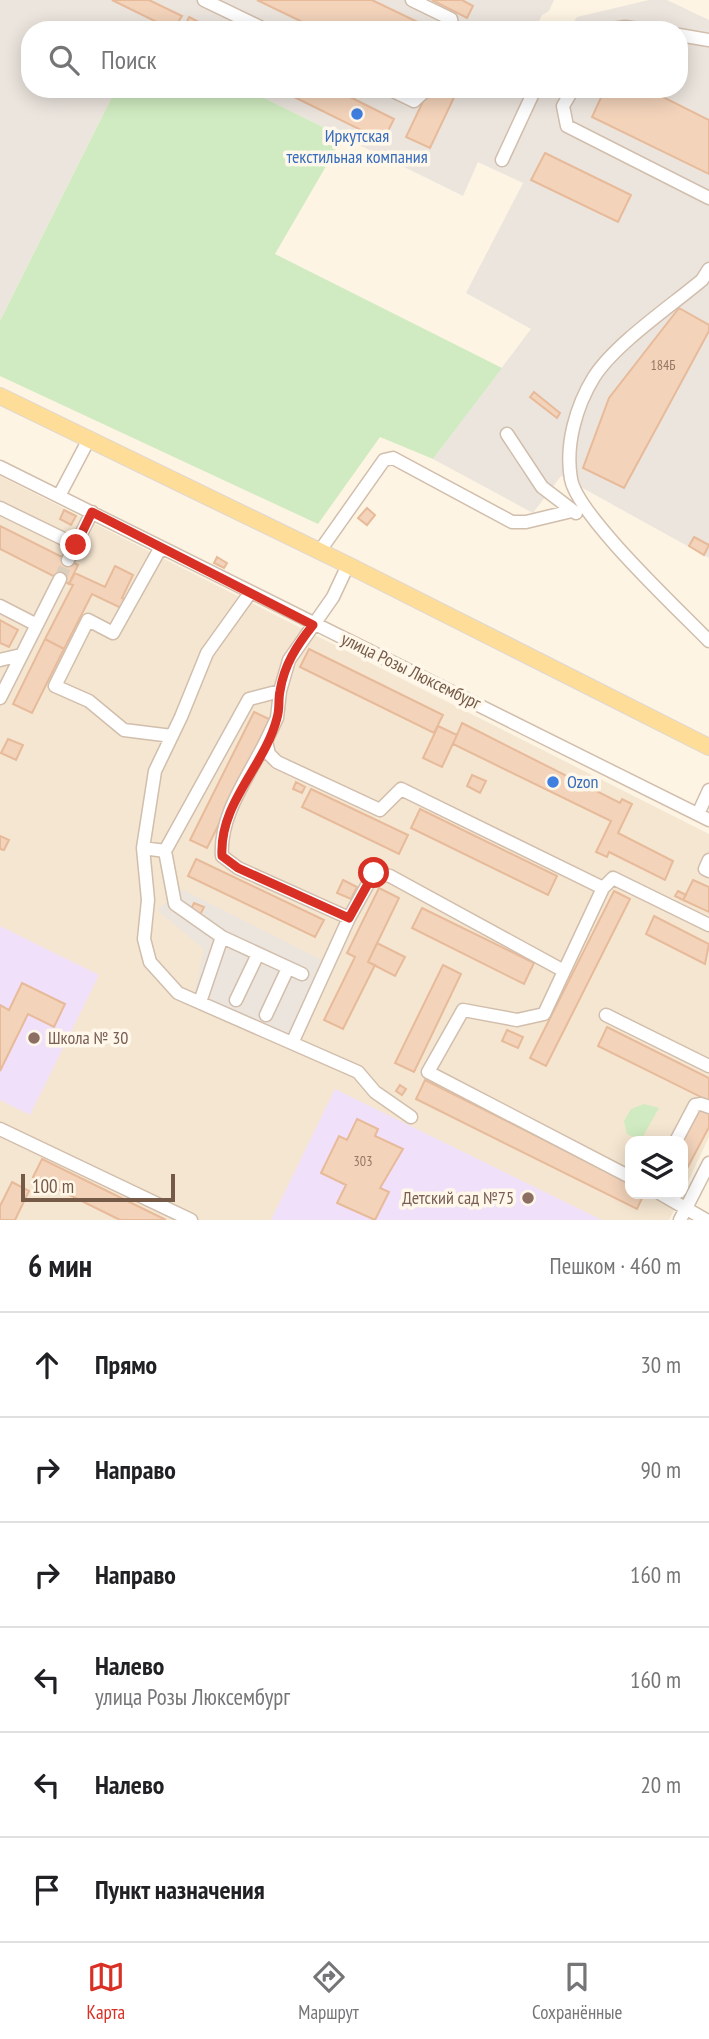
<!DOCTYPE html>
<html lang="ru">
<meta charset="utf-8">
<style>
:root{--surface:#fff;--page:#f6f6f6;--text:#202124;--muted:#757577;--line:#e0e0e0;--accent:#d93025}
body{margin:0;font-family:"PT Sans Narrow",sans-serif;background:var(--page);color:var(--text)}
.controls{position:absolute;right:21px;bottom:21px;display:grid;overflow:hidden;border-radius:14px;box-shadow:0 4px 18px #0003}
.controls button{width:63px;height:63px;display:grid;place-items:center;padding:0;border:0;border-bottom:2px solid var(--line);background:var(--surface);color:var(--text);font:35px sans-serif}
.scale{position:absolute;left:21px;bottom:18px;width:154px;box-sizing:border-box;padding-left:7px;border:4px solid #765a48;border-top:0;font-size:19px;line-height:24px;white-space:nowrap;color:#765a48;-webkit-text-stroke:5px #fff8ea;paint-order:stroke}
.stop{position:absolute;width:21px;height:21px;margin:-16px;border:5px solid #d93025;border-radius:50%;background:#fff}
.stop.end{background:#d93025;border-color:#fff;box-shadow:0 2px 7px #0008}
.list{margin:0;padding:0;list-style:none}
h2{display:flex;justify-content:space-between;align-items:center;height:91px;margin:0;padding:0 28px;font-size:30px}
h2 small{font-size:23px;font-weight:400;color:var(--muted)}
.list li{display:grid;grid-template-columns:46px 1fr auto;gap:21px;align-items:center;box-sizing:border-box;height:105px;padding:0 28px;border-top:2px solid var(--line)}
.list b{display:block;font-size:26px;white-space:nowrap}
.list p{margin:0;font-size:23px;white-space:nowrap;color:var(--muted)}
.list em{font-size:23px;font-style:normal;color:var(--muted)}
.icon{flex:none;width:38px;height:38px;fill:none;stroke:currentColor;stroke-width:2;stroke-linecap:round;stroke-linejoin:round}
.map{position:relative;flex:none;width:709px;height:1220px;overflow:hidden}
.search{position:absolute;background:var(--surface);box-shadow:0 4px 18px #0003;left:21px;right:21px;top:21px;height:77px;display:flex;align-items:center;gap:18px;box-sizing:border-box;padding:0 24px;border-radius:28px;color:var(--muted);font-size:26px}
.sheet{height:721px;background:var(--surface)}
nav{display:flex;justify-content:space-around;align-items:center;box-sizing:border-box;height:98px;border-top:2px solid var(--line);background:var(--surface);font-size:19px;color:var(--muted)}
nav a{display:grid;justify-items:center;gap:4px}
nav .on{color:var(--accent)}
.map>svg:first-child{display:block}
.residential{fill:#f5e6d1}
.industrial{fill:#ece5de}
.education{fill:#f1e0f9}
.green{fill:#d0ebc1}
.building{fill:#f3d3ba;stroke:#e7ba9a;stroke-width:2}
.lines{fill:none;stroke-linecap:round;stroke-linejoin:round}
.minor-tunnel{stroke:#dbcebc;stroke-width:12;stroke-dasharray:12 6;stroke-linecap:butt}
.minor-casing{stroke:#d1beac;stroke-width:15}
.major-casing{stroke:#ded7d3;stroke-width:18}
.minor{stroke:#fff;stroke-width:12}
.major{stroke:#fedd99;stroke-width:16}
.route{stroke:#d93025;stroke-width:9}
.shop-dot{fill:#3f7fe0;stroke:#fff8ea;stroke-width:2.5}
.education-dot{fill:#8d6e63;stroke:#fff8ea;stroke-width:2.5}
.labels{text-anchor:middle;stroke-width:7;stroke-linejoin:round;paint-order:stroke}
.number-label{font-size:14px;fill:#957864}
.shop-label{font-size:18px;fill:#366cbe;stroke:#fff8ea}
.street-label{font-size:18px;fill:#765a48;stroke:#fff8ea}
.education-label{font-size:18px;fill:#785e54;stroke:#fff8ea;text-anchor:start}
</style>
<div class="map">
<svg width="709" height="1220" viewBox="0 0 709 1220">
<rect width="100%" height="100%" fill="#fdf4e3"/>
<!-- residential -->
<path class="residential" d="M0 476 709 834V1137L683 1192V1141H630V1194H682L669 1220H0Z"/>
<!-- industrial -->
<path class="industrial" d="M0 0H554L549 11 542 15 535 30H30V89H116L0 321Z
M649 0H667L709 20V558L561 476 533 513 433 459 531 329 466 293 523 183 478 162 463 196 246 89H679V30H538L541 25 569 28 577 17Z
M181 889 324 961 287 1036 194 996 204 949 157 910Z"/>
<!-- education -->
<path class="education" d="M0 926 99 975 30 1115 0 1100Z
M335 1089 602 1220H271Z"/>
<!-- green -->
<path class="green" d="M116 89H246L343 137 275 254 502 368 433 459 380 437 318 524 0 376V321Z
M644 1104 659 1108 641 1140 627 1134 624 1121 631 1109Z"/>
<!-- building -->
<path class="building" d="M112 0H149L182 16 173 30Z
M257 0H372L426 26 424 30H319Z
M432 0H462L473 6 467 18Z
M189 17 214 30H183Z
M278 89H334L394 119 383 141Z
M429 89H458L430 148 406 137Z
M605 89H647L709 120V174L592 117Z
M545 153 631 195 618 222 531 180Z
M679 308 709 325V331L624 488 583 468 609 398Z
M534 392 560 413 557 418 530 397Z
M367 508 375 515 367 525 358 518Z
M64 510 76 516 71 525 60 519Z
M0 526 78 565 69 584 0 549Z
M694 537 709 545 704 555 689 546Z
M217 557 227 563 224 568 214 563Z
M115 566 133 575 122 598 126 600 121 608 92 594 64 649 45 639 73 585 69 584 75 573 105 587Z
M0 620 18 630 9 647 0 643Z
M45 639 64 649 32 713 13 704Z
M309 649 443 715 434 733 300 667Z
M254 712 271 720 207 848 190 840Z
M462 723 620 803 622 799 632 804 618 833 673 861 665 880 609 852 607 857 596 852 611 821 453 744Z
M438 726 457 735 442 767 423 758Z
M8 739 23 745 16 760 1 753Z
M472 775 486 781 480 793 467 786Z
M296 782 305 787 302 793 293 789Z
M311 789 408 835 399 854 302 807Z
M420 809 557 876 548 895 411 828Z
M0 836 9 840 4 850 0 849Z
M196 859 324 920 315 937 188 876Z
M343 880 357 887 351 899 337 893Z
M693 880 709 887V912L683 900Z
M379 888 399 898 368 962 375 965 343 1029 324 1020 355 957 347 953Z
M614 891 630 899 546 1066 530 1058Z
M678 891 686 895 683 900 675 896Z
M194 903 204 907 200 915 190 911Z
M422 908 534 963 524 984 412 928Z
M654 916 709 944 705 964 646 934Z
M377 943 405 957 395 976 368 962Z
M443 965 461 974 414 1072 395 1063Z
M22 983 65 1004 54 1027 28 1014 0 1071V1005L9 1010Z
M607 1027 709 1078V1101L598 1046Z
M507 1030 523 1037 518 1048 502 1041Z
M425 1080 630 1183V1194H644L637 1209 416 1099Z
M400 1085 406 1089 402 1095 396 1091Z
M701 1105 709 1109V1127L683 1176V1141Z
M357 1119 378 1129 375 1136 403 1149 380 1188 389 1192 375 1220 337 1203 346 1185 321 1173 339 1136 347 1140Z
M42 1159 166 1220H120L33 1177Z
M12 1182 29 1191 15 1220H0V1206Z"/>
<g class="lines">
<!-- minor-tunnel -->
<path class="minor-tunnel" d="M60 579 68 560"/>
<!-- minor casing -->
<g class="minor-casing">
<path id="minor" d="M204 0 266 30
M412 0 451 19 453 30
M606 30 625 27 646 30
M679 35 709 40
M389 89 414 101 427 89
M573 89 563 106 567 126 709 198
M502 160 535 89
M709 269 702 280C671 306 615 344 594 377 576 406 565 445 571 479 577 515 680 611 709 641
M507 434 542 487 576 513
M0 467 709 820
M59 496 89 439
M0 508 76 545
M161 547 113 633 88 620 55 686 89 701 124 730 172 736
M319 552 384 460 393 458 512 522H526L572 511
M68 560 92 512
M348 565 333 597 289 660 280 691 277 718 266 741 269 754 277 762 380 810 401 789 603 888
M250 593 207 653 181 717 155 771 143 848 148 900 144 939 150 962 178 993 358 1072 375 1092 411 1117
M0 606 37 625
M0 660 21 655
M0 698 60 579
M266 741C249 776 219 815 222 856L238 868 349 918
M698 814 709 790
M143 848 165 851 249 699 280 691
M165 851 175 904 222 937 302 974
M709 860 705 869 709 871
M236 1000 258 954
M200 1002 222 937
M266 1015 288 968
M606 1015 709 1066
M293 1041 349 918 374 873 390 876 564 971
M0 1129 191 1220
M676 1141 695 1105 701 1104 709 1107
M630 1177 428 1072 463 1010 517 1020 544 1014 603 888 613 878 709 925
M661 1194 706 1220
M680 1220 709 1163"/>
</g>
<!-- major casing -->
<g class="major-casing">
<path id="major" d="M0 396 348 565 709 747"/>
</g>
<!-- minor -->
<use href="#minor" class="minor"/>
<!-- major -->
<use href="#major" class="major"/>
</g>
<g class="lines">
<!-- route -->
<path class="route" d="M76 545 92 512 313 625C297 645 284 665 280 691 278 700 280 709 277 718 265 766 219 803 222 856L238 868 349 918 374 873"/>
</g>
<!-- markers -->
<g class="shop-dot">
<circle cx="357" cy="114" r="7"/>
<circle cx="553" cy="782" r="7"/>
</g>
<g class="education-dot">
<circle cx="34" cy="1038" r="7"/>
<circle cx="528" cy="1198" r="7"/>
</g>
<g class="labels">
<!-- number labels -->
<g class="number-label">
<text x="663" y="370">184Б</text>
<text x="363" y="1166">303</text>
</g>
<!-- shop labels -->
<g class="shop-label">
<text x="357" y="142">Иркутская<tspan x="357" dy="21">текстильная компания</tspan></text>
<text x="567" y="788" text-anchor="start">Ozon</text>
</g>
<!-- street labels -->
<g class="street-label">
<text transform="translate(411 671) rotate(26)" y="6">улица Розы Люксембург</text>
</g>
<!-- education labels -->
<g class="education-label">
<text x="48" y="1044">Школа № 30</text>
<text x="514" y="1204" text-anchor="end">Детский сад №75</text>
</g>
</g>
</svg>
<div class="controls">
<button><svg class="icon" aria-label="layers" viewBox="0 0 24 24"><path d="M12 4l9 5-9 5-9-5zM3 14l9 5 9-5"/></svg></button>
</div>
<div class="scale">100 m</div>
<div class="stop" style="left:374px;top:873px"></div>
<div class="stop end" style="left:76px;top:545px"></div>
<div class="search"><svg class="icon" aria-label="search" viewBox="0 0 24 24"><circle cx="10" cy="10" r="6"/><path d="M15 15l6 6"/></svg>Поиск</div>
</div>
<section class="sheet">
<h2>6 мин<small>Пешком · 460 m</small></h2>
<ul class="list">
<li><svg class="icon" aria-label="ahead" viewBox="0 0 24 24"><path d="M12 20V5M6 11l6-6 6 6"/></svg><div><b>Прямо</b></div><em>30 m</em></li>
<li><svg class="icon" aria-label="right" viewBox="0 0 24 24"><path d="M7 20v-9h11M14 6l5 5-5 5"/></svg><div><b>Направо</b></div><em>90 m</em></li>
<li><svg class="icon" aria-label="right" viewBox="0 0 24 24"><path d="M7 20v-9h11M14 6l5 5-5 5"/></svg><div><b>Направо</b></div><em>160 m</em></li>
<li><svg class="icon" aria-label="left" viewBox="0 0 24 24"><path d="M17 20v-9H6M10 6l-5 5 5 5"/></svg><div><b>Налево</b><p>улица Розы Люксембург</p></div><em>160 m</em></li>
<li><svg class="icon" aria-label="left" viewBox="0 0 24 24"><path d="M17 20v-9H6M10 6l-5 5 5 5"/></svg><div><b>Налево</b></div><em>20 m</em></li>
<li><svg class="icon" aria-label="arrive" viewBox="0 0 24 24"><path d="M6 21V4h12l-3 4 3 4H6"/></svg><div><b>Пункт назначения</b></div></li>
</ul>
</section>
<nav>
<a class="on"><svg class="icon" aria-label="map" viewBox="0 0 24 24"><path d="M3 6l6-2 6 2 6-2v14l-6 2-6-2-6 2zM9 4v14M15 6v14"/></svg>Карта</a>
<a><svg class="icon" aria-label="directions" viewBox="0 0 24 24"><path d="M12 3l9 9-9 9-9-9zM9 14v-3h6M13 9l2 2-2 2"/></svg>Маршрут</a>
<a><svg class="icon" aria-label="saved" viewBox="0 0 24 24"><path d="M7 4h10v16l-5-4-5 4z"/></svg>Сохранённые</a>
</nav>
